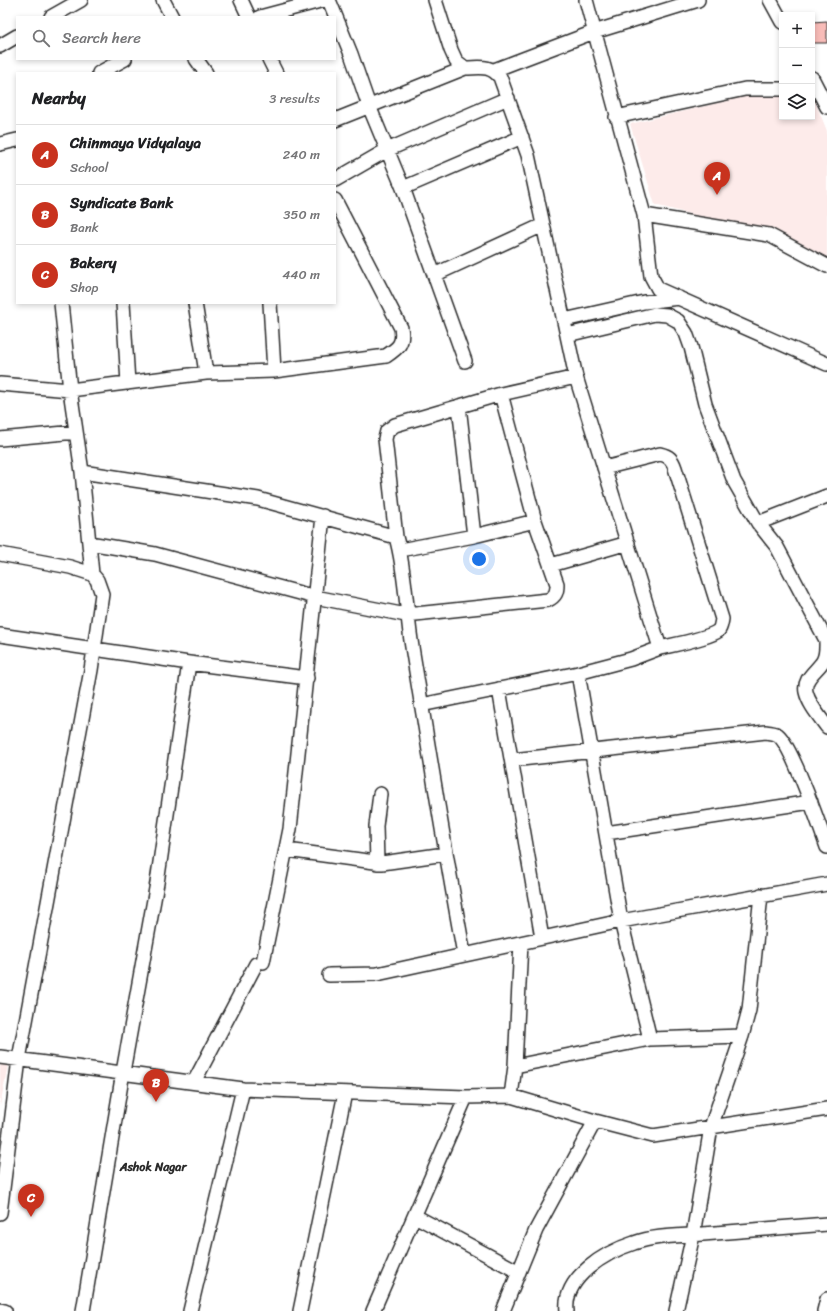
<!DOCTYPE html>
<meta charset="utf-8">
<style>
:root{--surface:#fff;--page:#f6f6f6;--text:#202124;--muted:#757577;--line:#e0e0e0;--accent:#c8321e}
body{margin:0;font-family:Sriracha,sans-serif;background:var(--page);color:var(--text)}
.controls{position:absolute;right:12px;top:12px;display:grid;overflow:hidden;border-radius:0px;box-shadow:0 2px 6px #0003}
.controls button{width:36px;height:36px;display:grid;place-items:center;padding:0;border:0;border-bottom:1px solid var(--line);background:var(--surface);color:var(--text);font:20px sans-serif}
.you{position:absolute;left:479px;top:559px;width:14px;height:14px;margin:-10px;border:3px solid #fff;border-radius:50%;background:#1a73e8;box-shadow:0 0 0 6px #1a73e833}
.badge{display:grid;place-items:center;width:26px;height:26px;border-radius:50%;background:var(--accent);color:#fff;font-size:13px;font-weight:700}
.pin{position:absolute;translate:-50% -33px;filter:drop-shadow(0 1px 2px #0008)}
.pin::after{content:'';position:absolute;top:21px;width:14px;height:12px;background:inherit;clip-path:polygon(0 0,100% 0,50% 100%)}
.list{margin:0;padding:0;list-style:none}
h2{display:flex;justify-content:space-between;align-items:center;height:52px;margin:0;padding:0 16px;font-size:17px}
h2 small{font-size:13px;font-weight:400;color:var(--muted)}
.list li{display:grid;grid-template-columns:26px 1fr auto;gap:12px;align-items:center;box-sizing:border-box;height:60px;padding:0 16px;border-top:1px solid var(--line)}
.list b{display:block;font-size:15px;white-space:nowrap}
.list p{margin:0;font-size:13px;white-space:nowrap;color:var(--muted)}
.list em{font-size:13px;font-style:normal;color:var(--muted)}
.icon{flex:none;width:22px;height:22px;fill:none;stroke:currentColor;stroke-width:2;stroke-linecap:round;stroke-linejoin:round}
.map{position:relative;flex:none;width:827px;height:1311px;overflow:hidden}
.search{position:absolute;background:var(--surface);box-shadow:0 2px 6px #0003;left:16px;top:16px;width:320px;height:44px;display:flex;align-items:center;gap:10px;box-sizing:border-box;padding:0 14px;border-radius:0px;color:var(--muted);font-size:15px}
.panel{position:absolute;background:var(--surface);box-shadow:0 2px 6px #0003;left:16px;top:72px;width:320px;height:232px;border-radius:0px}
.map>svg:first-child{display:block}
.built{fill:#fdebea}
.building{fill:#f8bcb8;stroke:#2b2b2b}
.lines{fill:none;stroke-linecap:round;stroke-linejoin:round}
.minor-casing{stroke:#2b2b2b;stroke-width:16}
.minor{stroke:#fff;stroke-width:13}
.labels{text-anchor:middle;stroke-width:3;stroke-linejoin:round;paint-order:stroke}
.neighbourhood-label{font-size:12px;font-weight:bold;fill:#2b2b2b;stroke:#fff}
</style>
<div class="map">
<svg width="827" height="1311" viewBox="0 0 827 1311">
<rect width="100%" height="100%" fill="#fff"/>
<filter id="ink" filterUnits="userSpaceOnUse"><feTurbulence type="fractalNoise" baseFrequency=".025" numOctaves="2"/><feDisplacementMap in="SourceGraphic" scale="8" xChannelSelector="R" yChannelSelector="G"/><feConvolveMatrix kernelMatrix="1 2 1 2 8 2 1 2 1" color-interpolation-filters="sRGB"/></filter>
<g filter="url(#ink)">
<!-- built -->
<path class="built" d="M755 94 782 95V117H812L813 96 827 131V259L744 228 655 205 630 124Z
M0 1064 8 1065 0 1106Z"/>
<!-- building -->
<path class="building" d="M827 21V43H812V22Z"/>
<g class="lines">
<!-- minor casing -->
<g class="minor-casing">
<path id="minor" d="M163 0 172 17
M241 0 249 17
M329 0 351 54 369 106 403 188 465 361
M435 0 451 50 456 61 465 68C480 68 489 64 500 77L528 155 576 377 660 648 631 659 578 673 621 921 650 1039
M586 0 644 215 769 235 827 266
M770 0 782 22
M51 17 81 0
M260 17 324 0
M0 46 17 36
M196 59 206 73
M269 59 276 73
M494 70 594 32 698 0
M99 73 125 59
M812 78 827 107
M616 117 745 89H782
M335 120 465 68
M0 144 17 140
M335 180 387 150 508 98
M403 188 522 137
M644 215 651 276 658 289 827 364
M434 275 543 225
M61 303 70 390 82 472 258 499 396 537
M123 303 128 383
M195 303 206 373
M270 303 274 371
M564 320 644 302 679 298
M567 335 655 314 667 315 678 321 686 333 691 347 705 404 734 481 758 523 777 547 826 640C826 647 827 654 823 661 817 671 803 678 806 692 809 705 820 717 827 727
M0 384 70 390 206 373 274 371 386 356C398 348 404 344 401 328L335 200
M459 406 474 536
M0 439 76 432
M604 468 660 454C669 456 672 459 675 468L722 619C721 624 721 628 718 631 709 638 673 645 660 648
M758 523 827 496
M89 543 155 554 315 597 406 615 548 600C556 596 557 592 557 584L535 521 501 394
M400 550 474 536 535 521
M0 554 70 567 92 574
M551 565 628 543
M0 635 189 663 307 678
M499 689 542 938
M421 705 578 673
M512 760 766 732C770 733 775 733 778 735 792 746 820 827 827 847
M606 833 811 802
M287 850 382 863 445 854
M377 863 376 826 380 794
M464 954C445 852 429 750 412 647 406 611 406 572 396 537L385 439 387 431 395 425 501 394 576 377
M263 962 290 829 323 516
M329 975 377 974 621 921 827 884
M0 1057 243 1089 466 1097
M515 1066 650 1039 742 1036
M194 1082 256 964
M511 1096 515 1066 521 943
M0 1213 19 1059 91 670 102 594 97 580 92 574 82 472
M415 1216 519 1272
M0 1310 5 1311
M83 1311 123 1072 157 883 189 663
M190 1311 243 1089
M300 1311 345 1093
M373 1311 466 1097 511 1096 595 1121
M503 1311 536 1230 595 1121 653 1136 827 1109
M567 1311C563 1277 606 1252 634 1243 656 1235 681 1236 703 1234 744 1231 786 1227 827 1224
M676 1311 693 1235 711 1127 742 1036 749 1010 761 895
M824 1311 827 1299"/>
</g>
<!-- minor -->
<use href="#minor" class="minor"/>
</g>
</g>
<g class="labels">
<!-- neighbourhood labels -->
<g class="neighbourhood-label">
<text x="153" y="1171">Ashok Nagar</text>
</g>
</g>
</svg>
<div class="controls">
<button>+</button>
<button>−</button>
<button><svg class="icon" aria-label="layers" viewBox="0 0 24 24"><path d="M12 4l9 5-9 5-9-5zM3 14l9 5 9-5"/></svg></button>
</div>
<div class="you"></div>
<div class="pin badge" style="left:717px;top:195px">A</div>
<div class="pin badge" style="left:156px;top:1102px">B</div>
<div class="pin badge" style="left:31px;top:1217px">C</div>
<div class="search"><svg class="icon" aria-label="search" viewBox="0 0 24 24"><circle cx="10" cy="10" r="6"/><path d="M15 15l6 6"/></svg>Search here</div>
<section class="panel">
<h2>Nearby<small>3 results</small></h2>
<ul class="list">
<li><span class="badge">A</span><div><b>Chinmaya Vidyalaya</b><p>School</p></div><em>240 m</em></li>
<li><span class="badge">B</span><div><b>Syndicate Bank</b><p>Bank</p></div><em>350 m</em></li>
<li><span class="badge">C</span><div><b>Bakery</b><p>Shop</p></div><em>440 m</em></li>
</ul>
</section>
</div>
